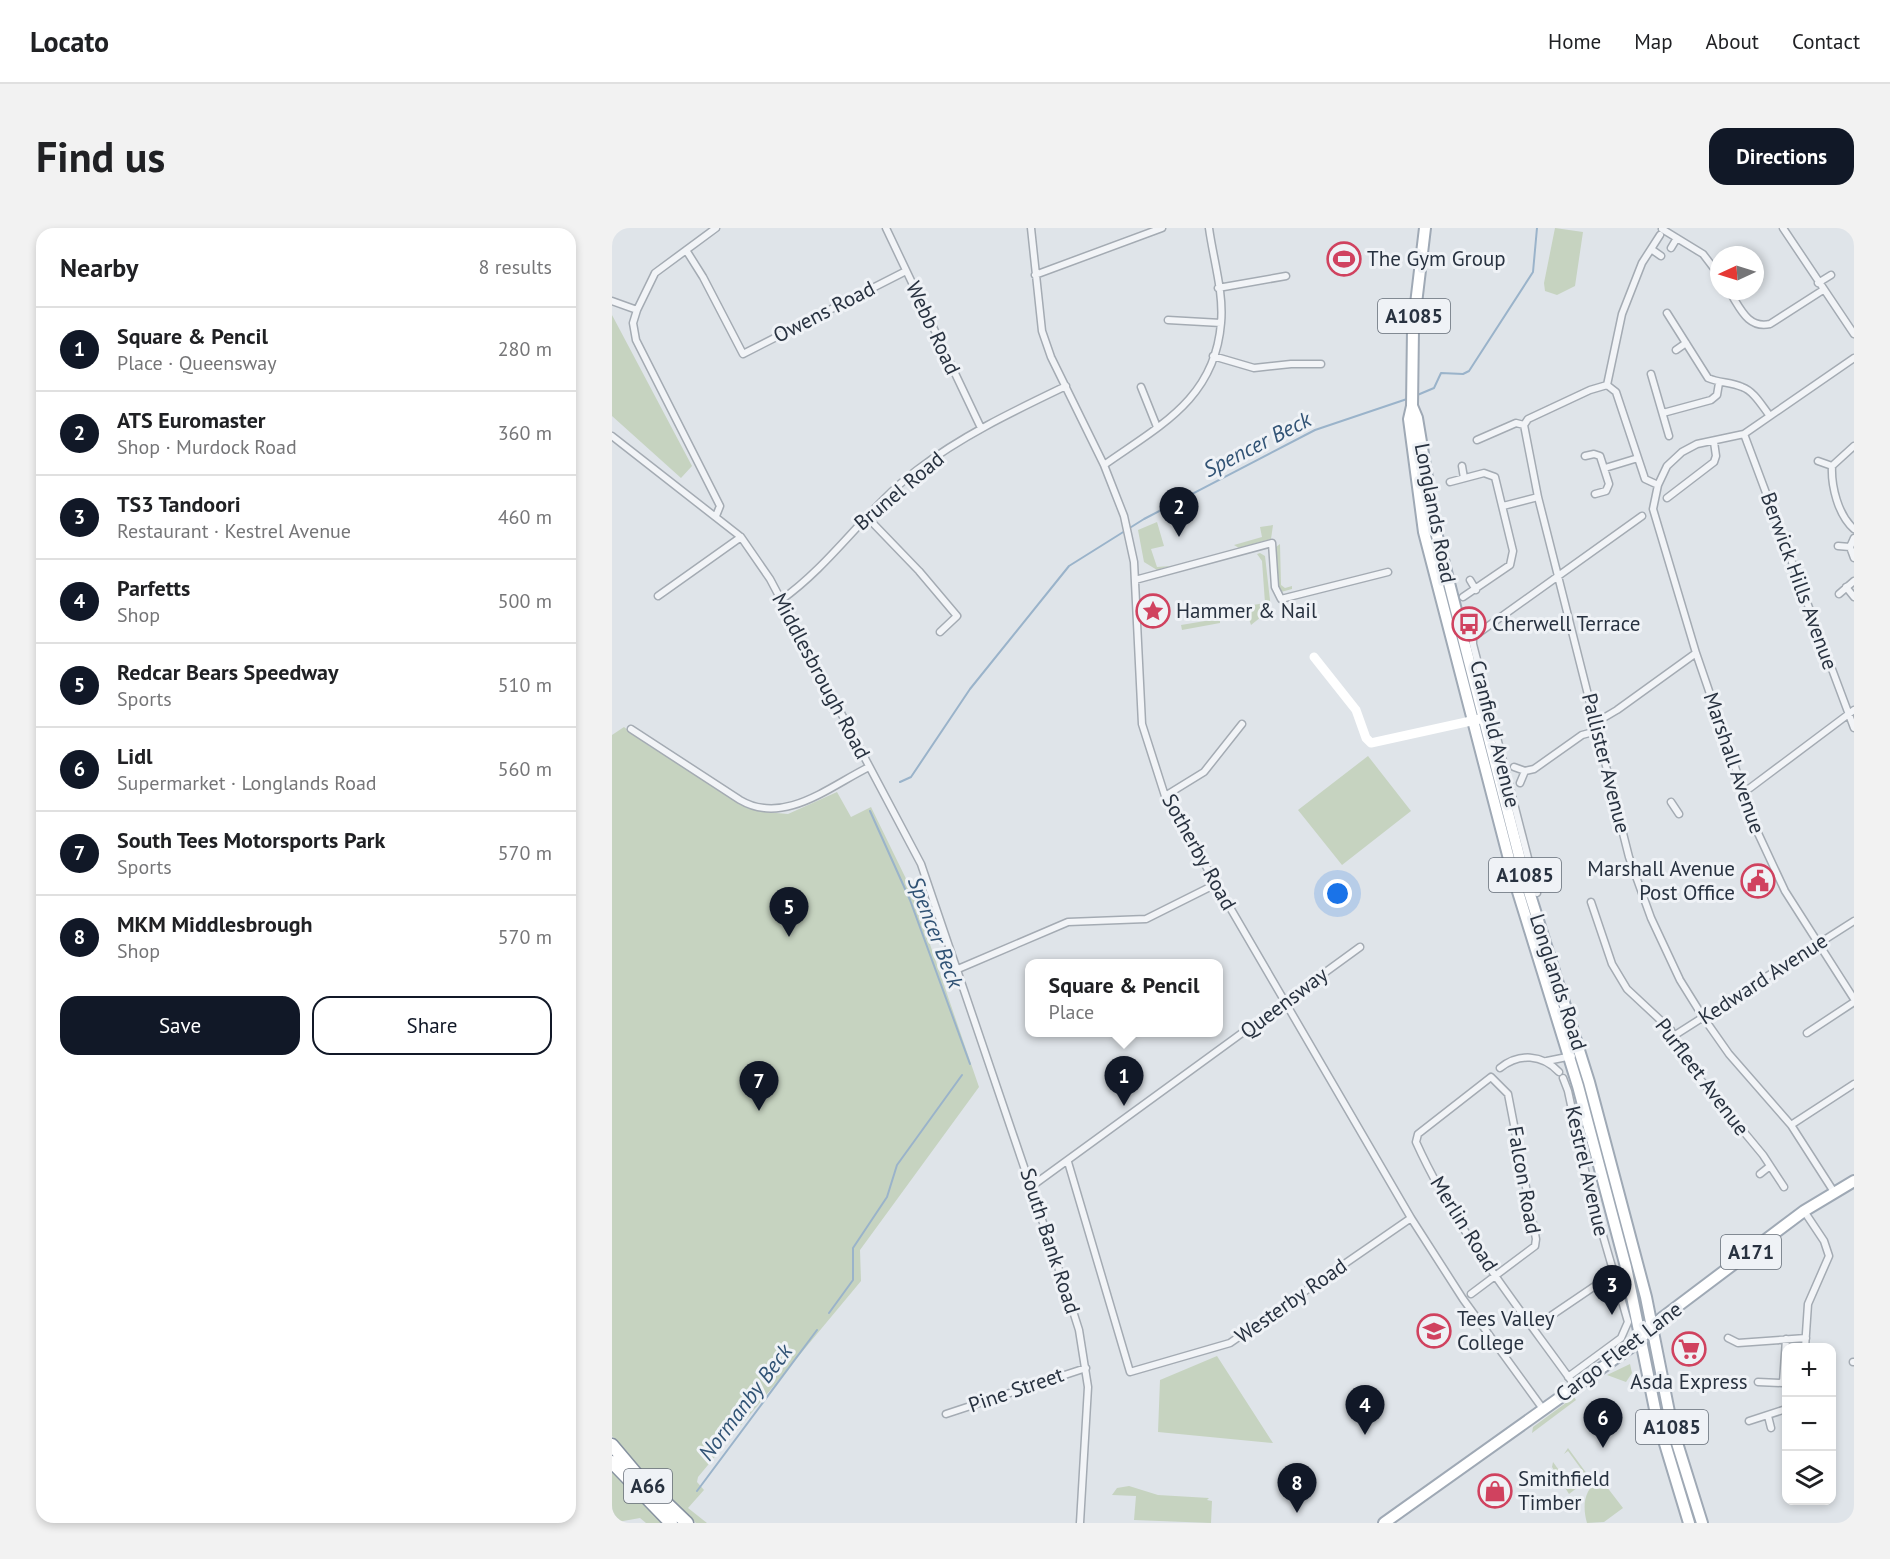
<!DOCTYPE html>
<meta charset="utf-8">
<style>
:root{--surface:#fff;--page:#f2f2f2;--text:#202124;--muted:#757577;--line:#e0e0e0;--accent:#111827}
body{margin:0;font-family:"PT Sans",sans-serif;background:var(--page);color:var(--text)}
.controls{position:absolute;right:18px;bottom:18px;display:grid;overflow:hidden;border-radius:12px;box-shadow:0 3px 9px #0003}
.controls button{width:54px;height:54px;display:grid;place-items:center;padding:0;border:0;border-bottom:2px solid var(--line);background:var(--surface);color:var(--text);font:30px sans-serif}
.compass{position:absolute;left:1098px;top:18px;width:54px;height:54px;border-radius:50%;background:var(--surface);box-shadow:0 3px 9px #0003;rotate:266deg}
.you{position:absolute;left:726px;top:666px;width:21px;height:21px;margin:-15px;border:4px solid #fff;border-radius:50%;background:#1a73e8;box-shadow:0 0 0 9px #1a73e833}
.badge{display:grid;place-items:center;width:39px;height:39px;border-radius:50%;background:var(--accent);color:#fff;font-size:20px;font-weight:700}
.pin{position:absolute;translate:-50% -50px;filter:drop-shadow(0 2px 3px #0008)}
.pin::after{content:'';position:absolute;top:32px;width:21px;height:18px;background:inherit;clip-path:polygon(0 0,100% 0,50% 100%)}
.popup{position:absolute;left:413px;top:731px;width:198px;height:78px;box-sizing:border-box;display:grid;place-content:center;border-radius:12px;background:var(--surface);filter:drop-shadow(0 2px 4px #0005);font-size:20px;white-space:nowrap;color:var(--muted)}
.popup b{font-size:22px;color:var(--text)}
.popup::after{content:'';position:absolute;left:50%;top:100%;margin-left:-12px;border:12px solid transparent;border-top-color:var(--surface)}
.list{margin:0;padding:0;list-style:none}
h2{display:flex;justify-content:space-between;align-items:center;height:78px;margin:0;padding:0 24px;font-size:26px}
h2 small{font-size:20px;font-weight:400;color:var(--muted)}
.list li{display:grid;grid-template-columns:39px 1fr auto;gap:18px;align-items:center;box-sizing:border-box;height:84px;padding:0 24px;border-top:2px solid var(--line)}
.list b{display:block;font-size:22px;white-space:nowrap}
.list p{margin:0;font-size:20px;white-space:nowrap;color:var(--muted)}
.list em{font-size:20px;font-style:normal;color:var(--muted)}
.actions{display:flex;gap:12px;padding:18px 24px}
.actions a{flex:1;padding:14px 0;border:2px solid var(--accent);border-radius:18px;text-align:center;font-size:21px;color:var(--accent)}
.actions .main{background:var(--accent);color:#fff}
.icon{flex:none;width:33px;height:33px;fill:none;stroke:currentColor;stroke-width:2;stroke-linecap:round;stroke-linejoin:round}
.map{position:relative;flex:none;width:1242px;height:1295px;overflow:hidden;border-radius:18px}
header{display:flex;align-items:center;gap:36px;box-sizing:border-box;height:84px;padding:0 30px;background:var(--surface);border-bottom:2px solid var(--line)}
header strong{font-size:28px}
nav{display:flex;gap:33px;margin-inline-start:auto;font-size:21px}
.intro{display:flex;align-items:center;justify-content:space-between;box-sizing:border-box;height:144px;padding:0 36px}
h1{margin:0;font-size:42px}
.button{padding:15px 27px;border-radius:18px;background:var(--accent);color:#fff;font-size:21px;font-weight:700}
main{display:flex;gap:36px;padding:0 36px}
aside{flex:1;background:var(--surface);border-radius:18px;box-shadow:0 3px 9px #0003}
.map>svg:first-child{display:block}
.green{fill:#c6d3c0}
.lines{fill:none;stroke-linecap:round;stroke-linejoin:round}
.stream{stroke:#9ab3ca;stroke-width:2}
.street-casing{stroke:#a4abb3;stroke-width:9}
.primary-casing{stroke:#9fa9b5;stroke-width:14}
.highway-casing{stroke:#8792a0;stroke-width:15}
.street{stroke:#f2f4f7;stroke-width:6}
.secondary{stroke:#fff;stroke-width:9}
.primary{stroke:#fff;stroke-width:10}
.highway{stroke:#fff;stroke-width:12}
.labels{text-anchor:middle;stroke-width:6;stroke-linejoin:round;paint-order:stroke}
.shield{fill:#eff2f6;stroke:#646c77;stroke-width:1.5}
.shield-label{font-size:20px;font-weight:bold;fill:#283240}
.poi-label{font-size:21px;fill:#283240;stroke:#eff2f6;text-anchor:start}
.street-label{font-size:21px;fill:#283240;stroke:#eff2f6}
.water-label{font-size:22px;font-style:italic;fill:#315375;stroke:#eff2f6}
</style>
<header>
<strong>Locato</strong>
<nav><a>Home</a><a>Map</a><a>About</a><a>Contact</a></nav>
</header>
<div class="intro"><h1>Find us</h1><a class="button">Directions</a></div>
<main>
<aside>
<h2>Nearby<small>8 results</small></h2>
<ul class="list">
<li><span class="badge">1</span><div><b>Square &amp; Pencil</b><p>Place · Queensway</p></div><em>280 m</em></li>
<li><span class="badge">2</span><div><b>ATS Euromaster</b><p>Shop · Murdock Road</p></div><em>360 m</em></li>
<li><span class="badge">3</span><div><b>TS3 Tandoori</b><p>Restaurant · Kestrel Avenue</p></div><em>460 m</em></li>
<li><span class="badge">4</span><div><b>Parfetts</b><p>Shop</p></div><em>500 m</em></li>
<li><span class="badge">5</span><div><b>Redcar Bears Speedway</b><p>Sports</p></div><em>510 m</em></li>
<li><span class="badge">6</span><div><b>Lidl</b><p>Supermarket · Longlands Road</p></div><em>560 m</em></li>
<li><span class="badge">7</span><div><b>South Tees Motorsports Park</b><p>Sports</p></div><em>570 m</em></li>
<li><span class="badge">8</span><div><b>MKM Middlesbrough</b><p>Shop</p></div><em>570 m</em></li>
</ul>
<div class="actions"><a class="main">Save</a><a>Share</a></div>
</aside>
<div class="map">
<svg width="1242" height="1295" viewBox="0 0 1242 1295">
<rect width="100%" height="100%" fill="#dfe4e9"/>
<!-- green -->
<path class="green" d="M943 0 971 4 963 58 945 67 933 63 932 55Z
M0 87 80 238 69 250 0 188Z
M545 294 552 318 539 321 545 339 558 338 545 342 532 334 526 302Z
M661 297 659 311 627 320 622 317 650 309 648 299Z
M668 316 669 357 673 360 680 358V361L669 364 666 359 663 324 664 319Z
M648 325 653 328 659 381 639 397 635 385 608 390V395L570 402 569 397 605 391 604 383 653 375 650 333 645 326Z
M12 499 37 518 153 584 176 586 225 564 239 589 259 579 299 661 367 859 248 1022 249 1053 86 1249 85 1254 92 1262 76 1280 95 1295H84L46 1260 0 1208V507Z
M756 528 799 583 730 637 686 582Z
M605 1128 661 1215 546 1204 548 1152Z
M1018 1136 1020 1145 1014 1154 995 1147Z
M962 1169 964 1172 920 1205 921 1199Z
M956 1220 978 1250 957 1266 940 1239 941 1234 960 1260 975 1249 956 1223 952 1226Z
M0 1241 53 1295H34L28 1290 0 1295Z
M988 1250 1011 1280 992 1294 975 1295C970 1277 972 1262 988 1250Z
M517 1258 546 1267 597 1270 595 1272 600 1273 599 1295 522 1292 524 1268 500 1267 505 1260Z"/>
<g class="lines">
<!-- stream -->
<path class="stream" d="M803 168 822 160 829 145 851 146 857 143 921 44 925 0
M288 554 299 549 358 461 457 338 532 291 703 202 795 171
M258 583 298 672 358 836
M217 1085 241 1052V1020L275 969 285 937 350 847
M85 1263 205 1102"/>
<!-- street casing -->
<g class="street-casing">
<path id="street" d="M274 0 369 200
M419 0 430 103 439 129 492 237 512 288 522 334 530 496 553 568 799 990 851 1071 931 1181
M1171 0 1242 106
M1050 1 1091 26 1107 47
M1059 20 1065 10
M1039 21 1049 28
M74 22 91 49 131 126 294 43
M423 47 550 0
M1206 55 1219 47
M606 60 674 48
M1117 63C1128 79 1135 101 1158 96L1211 62
M0 73 25 82 21 95 24 112 108 278 104 288
M25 82 43 45 104 0
M1055 85 1096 150C1107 155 1119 154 1130 159 1142 163 1150 178 1158 188
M556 92 609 95
M1064 122 1074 115
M601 128 642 140 679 136H709
M1242 130 1132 206 1085 216 1070 224 1055 238 1046 257 1041 281 1084 425 1145 603 1173 663 1242 771
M1039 146 1057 208
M529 159 545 199
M1051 185 1099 172 1105 167 1107 155
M912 197 926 269 1017 629 1039 690 1068 752 1091 789 1117 826 1179 897 1222 964
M1132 206 1242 500
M0 208 129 309 158 351 309 636 460 1080 467 1102 476 1159 468 1295
M865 212 904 195 912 197 916 191 978 162 995 157
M1242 218 1220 238C1219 258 1226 287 1242 301
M973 228 982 226 988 228 997 256 994 263 983 266
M1206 233 1220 238
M492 237C547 198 603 171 609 95 612 65 601 30 597 0
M850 238 852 250
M993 240 1026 230
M838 254 872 245 883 249 901 323 898 337 851 369
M1046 257 1033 251 1004 164 995 157 1010 86 1030 35 1048 7
M1055 270 1102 234 1104 228 1102 214
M891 278 926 269
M254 288 307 343 345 388 328 404
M1242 310 1238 319 1242 330
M1226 318 1238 319
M523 352 660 315 663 359 669 371 776 344
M858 352 864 362
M1234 359 1242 369
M1227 366 1242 353
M46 368 129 309
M169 372C220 336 255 280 305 242 351 207 402 183 454 158
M983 495 1005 482 1084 425
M19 501 128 572C172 598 218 558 257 539
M902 539 913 543
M908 555 913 543 922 541 970 507 985 503
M1138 560 1242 482
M553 568 592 544 630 496
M1059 574 1067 586
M925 665 861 416V409L1030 288
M979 674 1000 736 1015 761 1059 802 1064 822 1151 927 1172 959
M346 741 456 694 534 691 604 656
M1195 805 1242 774
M1060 809 1242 693
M935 833 960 828
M888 840C907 825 930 826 947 844
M951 850 956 863 976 956 1016 1094 1009 1110 956 1149
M1179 897 1242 856
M456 934 518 1144 618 1115 799 990
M1148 946 1158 938
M420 958 748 719
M1192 983 1212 1013 1217 1028 1196 1076 1193 1120
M859 1066 923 1018 924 1011 896 866 879 849 806 906 804 914C843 1001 908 1081 963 1158
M921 1100 1002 1045
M1116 1110 1126 1115 1194 1110
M1241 1134H1242
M1146 1154 1171 1155 1174 1111
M334 1186 474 1140
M1156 1188 1159 1200
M1137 1193 1174 1181"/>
</g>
<!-- primary casing -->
<g class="primary-casing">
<path id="primary" d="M813 0 801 101 800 178 797 191 812 304 903 654 966 858 1014 1039 1044 1186 1077 1295
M800 178 805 190 824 304 848 398 913 651 977 854 1034 1069 1060 1199 1090 1295
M772 1295 1019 1119 1050 1090 1192 983 1242 953"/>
</g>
<!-- highway casing -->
<g class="highway-casing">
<path id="highway" d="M0 1217 27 1249 75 1295
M0 1234 59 1295"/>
</g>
<!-- street -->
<use href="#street" class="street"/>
<!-- secondary -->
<path class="secondary" d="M702 429 744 482 754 510 759 515 868 491"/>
<!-- primary -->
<use href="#primary" class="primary"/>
<!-- highway -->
<use href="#highway" class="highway"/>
</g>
<!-- icons -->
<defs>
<g id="stadium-ring" transform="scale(1.725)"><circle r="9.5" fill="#eff2f6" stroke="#d0425f" stroke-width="1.5"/><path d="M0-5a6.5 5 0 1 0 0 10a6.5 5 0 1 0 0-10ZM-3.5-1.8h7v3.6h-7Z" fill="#d0425f"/></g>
<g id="sight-ring" transform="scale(1.725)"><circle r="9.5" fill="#eff2f6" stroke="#d0425f" stroke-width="1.5"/><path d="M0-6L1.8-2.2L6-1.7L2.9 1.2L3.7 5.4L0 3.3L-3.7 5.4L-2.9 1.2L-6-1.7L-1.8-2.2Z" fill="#d0425f"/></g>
<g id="bus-ring" transform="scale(1.725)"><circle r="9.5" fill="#eff2f6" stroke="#d0425f" stroke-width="1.5"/><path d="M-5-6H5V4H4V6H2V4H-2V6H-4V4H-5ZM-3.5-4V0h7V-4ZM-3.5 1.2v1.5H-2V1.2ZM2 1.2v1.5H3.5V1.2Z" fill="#d0425f"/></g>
<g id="civic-ring" transform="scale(1.725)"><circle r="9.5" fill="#eff2f6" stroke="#d0425f" stroke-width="1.5"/><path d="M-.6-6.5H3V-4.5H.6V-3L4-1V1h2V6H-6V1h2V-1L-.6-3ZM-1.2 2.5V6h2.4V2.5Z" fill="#d0425f"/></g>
<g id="school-ring" transform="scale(1.725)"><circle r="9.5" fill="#eff2f6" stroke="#d0425f" stroke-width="1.5"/><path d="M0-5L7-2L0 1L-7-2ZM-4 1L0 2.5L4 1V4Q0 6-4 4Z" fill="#d0425f"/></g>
<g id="supermarket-ring" transform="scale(1.725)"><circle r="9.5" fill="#eff2f6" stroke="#d0425f" stroke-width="1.5"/><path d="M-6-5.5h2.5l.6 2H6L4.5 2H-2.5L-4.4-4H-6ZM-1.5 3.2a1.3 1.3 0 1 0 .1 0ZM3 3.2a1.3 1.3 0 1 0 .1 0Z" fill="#d0425f"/></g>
<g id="shop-ring" transform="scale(1.725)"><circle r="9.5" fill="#eff2f6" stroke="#d0425f" stroke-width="1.5"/><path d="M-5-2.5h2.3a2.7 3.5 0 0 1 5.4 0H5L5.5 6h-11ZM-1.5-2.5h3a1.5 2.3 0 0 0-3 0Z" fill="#d0425f"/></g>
</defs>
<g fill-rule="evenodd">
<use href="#stadium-ring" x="732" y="31"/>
<use href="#sight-ring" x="541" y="383"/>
<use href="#bus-ring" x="857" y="396"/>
<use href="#civic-ring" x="1146" y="653"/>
<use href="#school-ring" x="822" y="1103"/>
<use href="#supermarket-ring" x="1077" y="1121"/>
<use href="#shop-ring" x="883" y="1263"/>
</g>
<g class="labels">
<!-- shield labels -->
<g class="shield">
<rect x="766" y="71" width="72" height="34" rx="4.5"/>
<rect x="877" y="630" width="72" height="34" rx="4.5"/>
<rect x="1109" y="1007" width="60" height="34" rx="4.5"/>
<rect x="1024" y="1182" width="72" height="34" rx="4.5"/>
<rect x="12" y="1241" width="48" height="34" rx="4.5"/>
</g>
<g class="shield-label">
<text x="802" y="95">A1085</text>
<text x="913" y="654">A1085</text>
<text x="1139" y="1031">A171</text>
<text x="1060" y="1206">A1085</text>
<text x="36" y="1265">A66</text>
</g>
<!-- poi labels -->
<g class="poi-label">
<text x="755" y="38">The Gym Group</text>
<text x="564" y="390">Hammer &amp; Nail</text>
<text x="880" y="403">Cherwell Terrace</text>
<text x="1123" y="648" text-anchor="end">Marshall Avenue<tspan x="1123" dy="24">Post Office</tspan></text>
<text x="845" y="1098">Tees Valley<tspan x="845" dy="24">College</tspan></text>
<text x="1077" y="1161" text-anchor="middle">Asda Express</text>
<text x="906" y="1258">Smithfield<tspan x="906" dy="24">Timber</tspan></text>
</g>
<!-- street labels -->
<g class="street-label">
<text transform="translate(212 84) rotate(-27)" y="7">Owens Road</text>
<text transform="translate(321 100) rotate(65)" y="7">Webb Road</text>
<text transform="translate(287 263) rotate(-40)" y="7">Brunel Road</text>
<text transform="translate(823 285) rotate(79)" y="7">Longlands Road</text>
<text transform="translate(1187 353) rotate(70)" y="7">Berwick Hills Avenue</text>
<text transform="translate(209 448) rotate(62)" y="7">Middlesbrough Road</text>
<text transform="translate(883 506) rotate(76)" y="7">Cranfield Avenue</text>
<text transform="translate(994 535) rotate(76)" y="7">Pallister Avenue</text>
<text transform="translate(1122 535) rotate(71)" y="7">Marshall Avenue</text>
<text transform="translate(587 624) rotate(61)" y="7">Sotherby Road</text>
<text transform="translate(1151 751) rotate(-33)" y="7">Kedward Avenue</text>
<text transform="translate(946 754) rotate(72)" y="7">Longlands Road</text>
<text transform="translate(672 775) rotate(-37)" y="7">Queensway</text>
<text transform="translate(1090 849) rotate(53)" y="7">Purfleet Avenue</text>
<text transform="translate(975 943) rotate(77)" y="7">Kestrel Avenue</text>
<text transform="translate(912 952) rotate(80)" y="7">Falcon Road</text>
<text transform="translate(852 996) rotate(58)" y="7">Merlin Road</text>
<text transform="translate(438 1013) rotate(72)" y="7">South Bank Road</text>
<text transform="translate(679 1073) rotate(-35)" y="7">Westerby Road</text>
<text transform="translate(1007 1124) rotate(-37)" y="7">Cargo Fleet Lane</text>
<text transform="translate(404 1162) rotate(-19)" y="7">Pine Street</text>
</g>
<!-- water labels -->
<g class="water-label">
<text transform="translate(645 216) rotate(-27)" y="8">Spencer Beck</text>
<text transform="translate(324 704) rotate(69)" y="8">Spencer Beck</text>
<text transform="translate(133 1174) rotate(-53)" y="8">Normanby Beck</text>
</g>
</g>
</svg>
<div class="controls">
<button>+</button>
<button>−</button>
<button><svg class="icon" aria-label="layers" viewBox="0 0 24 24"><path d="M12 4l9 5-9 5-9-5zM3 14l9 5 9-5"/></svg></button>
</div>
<svg class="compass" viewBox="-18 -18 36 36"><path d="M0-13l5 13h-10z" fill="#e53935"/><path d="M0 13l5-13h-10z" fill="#757577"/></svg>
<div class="you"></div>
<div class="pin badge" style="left:512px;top:878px">1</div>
<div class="popup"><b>Square &amp; Pencil</b>Place</div>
<div class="pin badge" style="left:567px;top:309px">2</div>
<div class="pin badge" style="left:1000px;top:1087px">3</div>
<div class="pin badge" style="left:753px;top:1207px">4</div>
<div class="pin badge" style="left:177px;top:709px">5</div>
<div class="pin badge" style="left:991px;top:1220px">6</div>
<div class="pin badge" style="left:147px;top:883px">7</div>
<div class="pin badge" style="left:685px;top:1285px">8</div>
</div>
</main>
